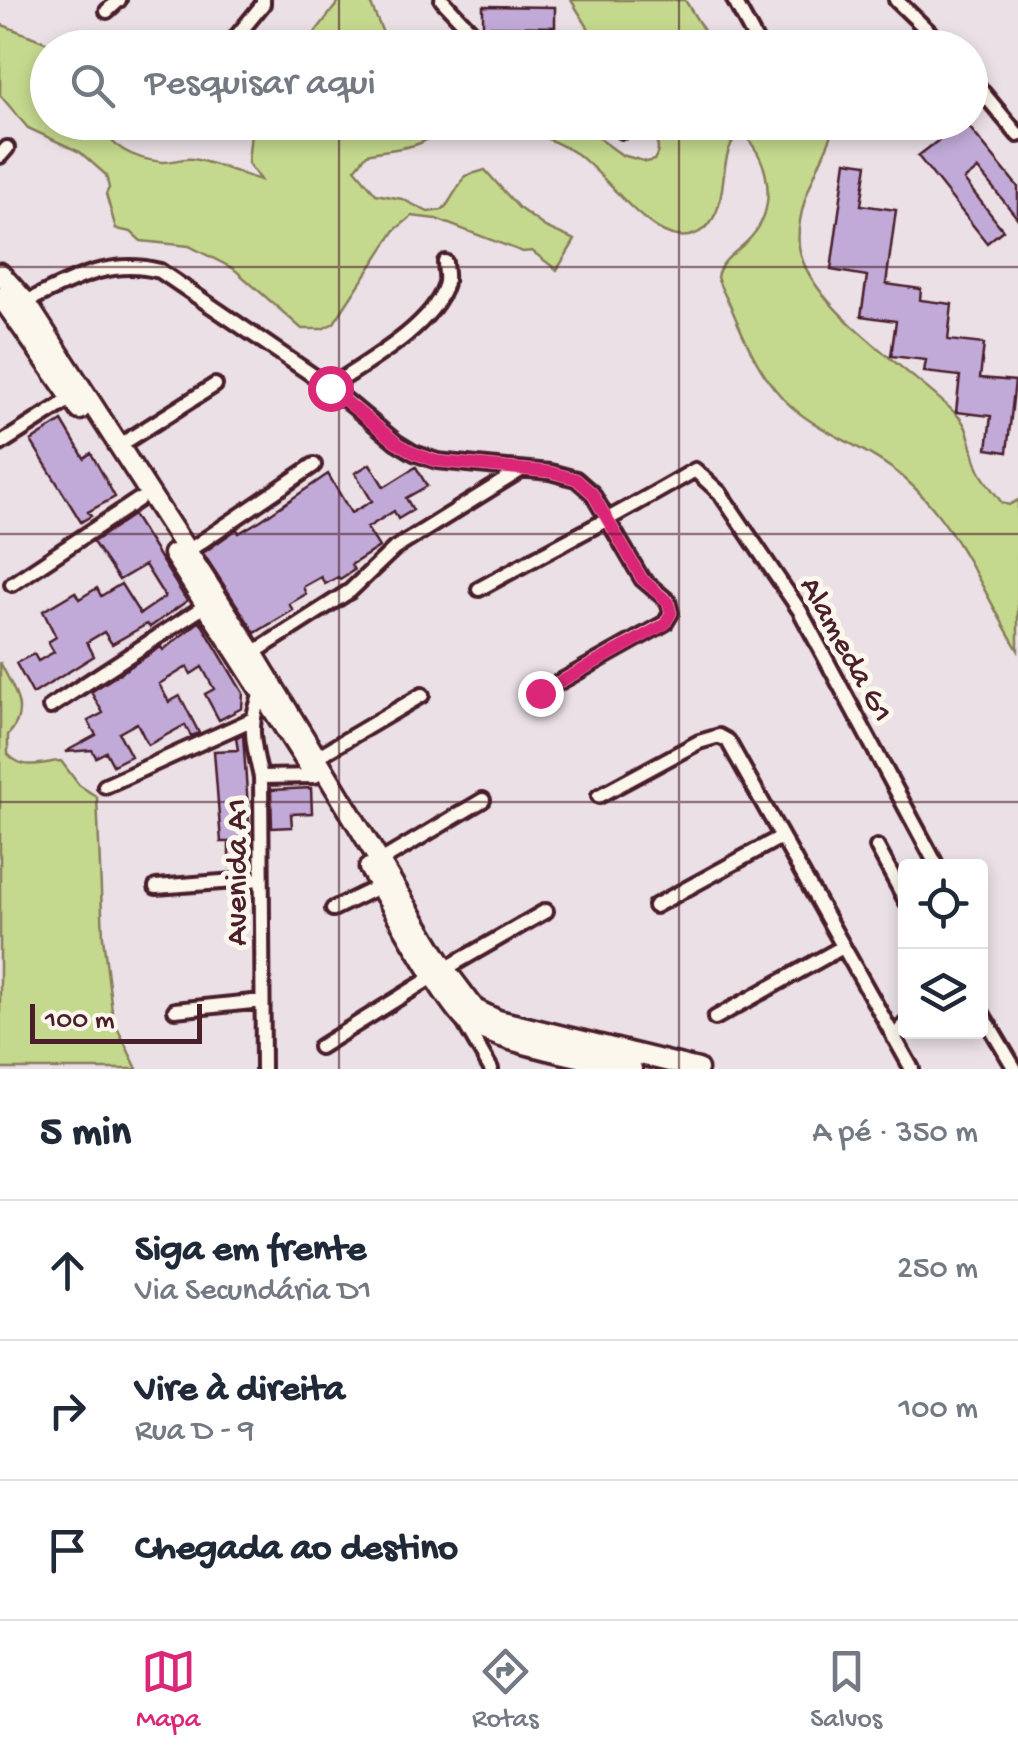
<!DOCTYPE html>
<html lang="pt">
<meta charset="utf-8">
<style>
:root{--surface:#fff;--page:#f6f6f7;--text:#1f2937;--muted:#747a83;--line:#e0e1e3;--accent:#db2777}
body{margin:0;font-family:"Gochi Hand",sans-serif;background:var(--page);color:var(--text)}
.controls{position:absolute;right:30px;bottom:30px;display:grid;overflow:hidden;border-radius:10px;box-shadow:0 5px 15px #0003}
.controls button{width:90px;height:90px;display:grid;place-items:center;padding:0;border:0;border-bottom:2px solid var(--line);background:var(--surface);color:var(--text);font:50px sans-serif}
.scale{position:absolute;left:30px;bottom:25px;width:172px;box-sizing:border-box;padding-left:10px;border:5px solid #4a1f2b;border-top:0;font-size:28px;line-height:35px;white-space:nowrap;color:#4a1f2b;-webkit-text-stroke:8px #fbf7ec;paint-order:stroke}
.stop{position:absolute;width:30px;height:30px;margin:-22px;border:8px solid #db2777;border-radius:50%;background:#fff}
.stop.end{background:#db2777;border-color:#fff;box-shadow:0 2px 10px #0008}
.list{margin:0;padding:0;list-style:none}
h2{display:flex;justify-content:space-between;align-items:center;height:130px;margin:0;padding:0 40px;font-size:42px}
h2 small{font-size:32px;font-weight:400;color:var(--muted)}
.list li{display:grid;grid-template-columns:65px 1fr auto;gap:30px;align-items:center;box-sizing:border-box;height:140px;padding:0 40px;border-top:2px solid var(--line)}
.list b{display:block;font-size:38px;white-space:nowrap}
.list p{margin:0;font-size:32px;white-space:nowrap;color:var(--muted)}
.list em{font-size:32px;font-style:normal;color:var(--muted)}
.icon{flex:none;width:55px;height:55px;fill:none;stroke:currentColor;stroke-width:2;stroke-linecap:round;stroke-linejoin:round}
.map{position:relative;flex:none;width:1018px;height:1069px;overflow:hidden}
.search{position:absolute;background:var(--surface);box-shadow:0 5px 15px #0003;left:30px;right:30px;top:30px;height:110px;display:flex;align-items:center;gap:25px;box-sizing:border-box;padding:0 35px;border-radius:55px;color:var(--muted);font-size:38px}
.sheet{height:550px;background:var(--surface)}
nav{display:flex;justify-content:space-around;align-items:center;box-sizing:border-box;height:140px;border-top:2px solid var(--line);background:var(--surface);font-size:28px;color:var(--muted)}
nav a{display:grid;justify-items:center;gap:5px}
nav .on{color:var(--accent)}
.map>svg:first-child{display:block}
.green{fill:#c5d98e;stroke:#887c5c;stroke-width:2.5}
.building{fill:#c1aad8;stroke:#4a1f2b;stroke-width:2.5}
.lines{fill:none;stroke-linecap:round;stroke-linejoin:round}
.street-casing{stroke:#4a1f2b;stroke-width:20}
.secondary-casing{stroke:#4a1f2b;stroke-width:25}
.street{stroke:#fbf7ec;stroke-width:12}
.secondary{stroke:#fbf7ec;stroke-width:18}
.route{stroke:#db2777;stroke-width:12}
.grid{fill:none;stroke:#4a1f2b;stroke-width:2.5;stroke-opacity:0.55}
.labels{text-anchor:middle;stroke-width:10;stroke-linejoin:round;paint-order:stroke}
.street-label{font-size:32px;fill:#4a1f2b;stroke:#fbf7ec}
</style>
<div class="map">
<svg width="1018" height="1069" viewBox="0 0 1018 1069">
<rect width="100%" height="100%" fill="#eae0e6"/>
<filter id="ink" filterUnits="userSpaceOnUse"><feTurbulence type="fractalNoise" baseFrequency=".01" numOctaves="2"/><feDisplacementMap in="SourceGraphic" scale="20" xChannelSelector="R" yChannelSelector="G"/><feConvolveMatrix kernelMatrix="1 2 1 2 8 2 1 2 1" color-interpolation-filters="sRGB"/></filter>
<g filter="url(#ink)">
<!-- green -->
<path class="green" d="M340 0H369L389 47H304Z
M571 0H685L714 47H600Z
M0 24 58 47 48 48V122L98 123C111 147 133 159 162 162 173 163 181 157 193 159 215 163 238 173 260 180L248 163 252 123 377 122 397 128 420 123H439L442 125C426 151 394 147 367 154L355 169 376 194 402 199 428 212 442 210 447 205 465 176 485 170 519 208 545 227 575 240 557 270 532 251 523 252 436 219 412 216 395 230 334 323 322 329H302L234 269 189 246 141 241 131 232 116 229 106 194 109 188 106 175 80 152 28 128 0 95Z
M447 123H578L622 155 647 162 654 160C665 143 651 134 639 123H830L831 137C818 169 795 209 799 246 807 308 916 372 958 416 972 430 971 455 980 472 986 483 995 493 1002 503L1009 505 1018 500V650C982 591 958 525 904 478 876 454 842 441 812 422 770 396 751 355 733 312 728 299 721 290 717 277 721 258 741 250 752 236 777 207 770 162 745 136L737 135C716 160 731 206 705 228 662 264 610 176 578 155 564 146 545 136 529 134 518 132 509 137 498 137 480 137 463 131 447 123Z
M0 662C13 689 31 710 8 735V754C24 772 41 762 61 761L79 785 97 797 103 937 113 1019 137 1069H0Z"/>
<!-- building -->
<path class="building" d="M483 6 555 7V27L483 26Z
M939 122H965L1018 187V219L978 169 964 180 1003 230 987 243 918 156 948 133Z
M846 161 867 164 861 205 896 210 886 284 921 289 920 300 952 304 948 340 984 344 980 378 1015 381 1007 452 987 449 991 416 956 412 960 376 924 372 926 360 891 356 896 321 861 316 867 276 831 270Z
M62 421 84 458 91 453 115 497 88 512 91 516 81 522 31 441Z
M370 464 384 487 416 467 427 486 406 498 413 510 398 519 394 511 367 528 379 547 351 565 354 570 340 579 338 577 325 584 321 577 303 587 306 594 289 604 293 610 255 633 203 553 237 529 239 533 261 520 328 474 351 513 372 501 355 473Z
M133 515 187 601 150 627 147 624 112 644 104 632 87 642 94 656 33 694 16 663 34 654 38 661 54 652 48 642 56 637 43 611 75 592 79 599 97 588 101 596 121 584 140 614 165 597 145 565 119 580 93 542Z
M200 621 243 693 242 708 219 720 205 694 214 689 202 667 191 674 187 667 159 684 169 702 180 696 199 733 191 736 185 725 148 745 137 723 119 733 131 756 113 765 106 752 96 757 92 750 65 752 96 735 88 721 103 713 91 692 161 647 163 650Z
M243 735 252 865 229 866V842H221L214 751 238 750 236 738Z
M311 788 312 813 291 814 292 827 272 828 271 790Z"/>
<g class="lines">
<!-- street casing -->
<g class="street-casing">
<path id="street" d="M442 0 487 48
M734 0 760 48
M896 0 946 48
M107 11 119 0
M227 48 263 4V0
M970 77 1018 135
M202 122V128
M616 122 623 131
M0 156 7 148
M26 302C70 281 109 257 160 271L330 387 396 442 414 453 437 461 550 472 576 479 592 493 642 579 668 601 671 613 665 623 540 693
M330 387C364 364 432 327 445 286 448 279 445 270 445 262
M0 444 72 398
M117 447 215 385
M185 553 314 465
M12 584 138 500
M479 589C551 549 624 512 695 470L720 493 800 611 937 866
M247 657 350 591 394 549 521 470
M263 690C247 722 253 744 261 777L263 1069
M50 707 205 606
M317 757 422 695
M261 777 315 776
M105 786 251 720
M599 796 699 742 719 736 728 741 912 1069
M877 847 906 901
M379 862 483 800
M156 887 261 879
M655 906 781 837
M333 909 380 886
M445 969 546 911
M175 1010 262 1001
M980 1010 1015 1069
M715 1018 841 948
M462 1019 491 1069
M894 1038 906 1023
M320 1047 434 976"/>
</g>
<!-- secondary casing -->
<g class="secondary-casing">
<path id="secondary" d="M0 273 26 302 253 653 445 969 475 1009 498 1020 698 1069
M0 296 80 410
M173 554 310 768
M369 868C385 894 449 1011 469 1023 507 1045 587 1058 632 1069"/>
</g>
<!-- street -->
<use href="#street" class="street"/>
<!-- secondary -->
<use href="#secondary" class="secondary"/>
</g>
</g>
<g class="lines" filter="url(#ink)">
<!-- route -->
<path class="route" d="M330 388 396 442 414 453 436 461 550 472 576 479 592 493 642 579 668 602 671 613 665 624 540 693"/>
</g>
<!-- grid -->
<path class="grid" d="M339 0V48M679 0V48M339 122V1069M679 122V1069M0 267H1018M0 534H1018M0 802H1018"/>
<g class="labels">
<!-- street labels -->
<g class="street-label">
<text transform="translate(849 648) rotate(61)" y="11">Alameda G1</text>
<text transform="translate(234 872) rotate(-90)" y="11">Avenida A1</text>
</g>
</g>
</svg>
<div class="controls">
<button><svg class="icon" aria-label="locate" viewBox="0 0 24 24"><circle cx="12" cy="12" r="6"/><path d="M12 2v4M12 18v4M2 12h4M18 12h4"/></svg></button>
<button><svg class="icon" aria-label="layers" viewBox="0 0 24 24"><path d="M12 4l9 5-9 5-9-5zM3 14l9 5 9-5"/></svg></button>
</div>
<div class="scale">100 m</div>
<div class="stop" style="left:330px;top:388px"></div>
<div class="stop end" style="left:540px;top:693px"></div>
<div class="search"><svg class="icon" aria-label="search" viewBox="0 0 24 24"><circle cx="10" cy="10" r="6"/><path d="M15 15l6 6"/></svg>Pesquisar aqui</div>
</div>
<section class="sheet">
<h2>5 min<small>A pé · 350 m</small></h2>
<ul class="list">
<li><svg class="icon" aria-label="ahead" viewBox="0 0 24 24"><path d="M12 20V5M6 11l6-6 6 6"/></svg><div><b>Siga em frente</b><p>Via Secundária D1</p></div><em>250 m</em></li>
<li><svg class="icon" aria-label="right" viewBox="0 0 24 24"><path d="M7 20v-9h11M14 6l5 5-5 5"/></svg><div><b>Vire à direita</b><p>Rua D - 9</p></div><em>100 m</em></li>
<li><svg class="icon" aria-label="arrive" viewBox="0 0 24 24"><path d="M6 21V4h12l-3 4 3 4H6"/></svg><div><b>Chegada ao destino</b></div></li>
</ul>
</section>
<nav>
<a class="on"><svg class="icon" aria-label="map" viewBox="0 0 24 24"><path d="M3 6l6-2 6 2 6-2v14l-6 2-6-2-6 2zM9 4v14M15 6v14"/></svg>Mapa</a>
<a><svg class="icon" aria-label="directions" viewBox="0 0 24 24"><path d="M12 3l9 9-9 9-9-9zM9 14v-3h6M13 9l2 2-2 2"/></svg>Rotas</a>
<a><svg class="icon" aria-label="saved" viewBox="0 0 24 24"><path d="M7 4h10v16l-5-4-5 4z"/></svg>Salvos</a>
</nav>
